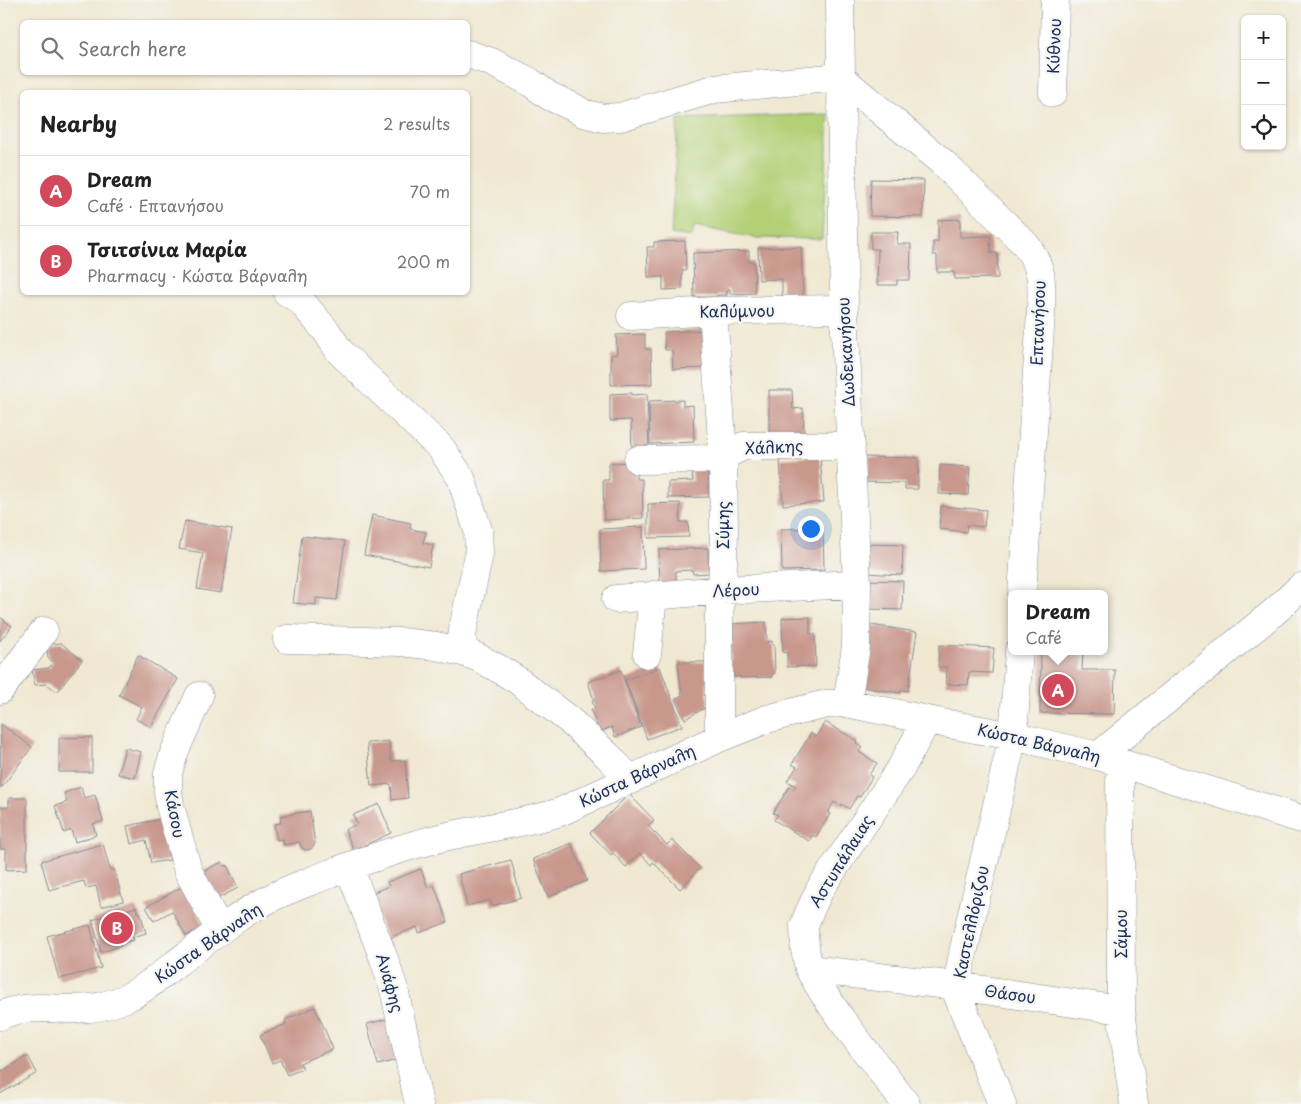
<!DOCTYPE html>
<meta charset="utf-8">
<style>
:root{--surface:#fff;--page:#f6f6f6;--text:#222;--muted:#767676;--line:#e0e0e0;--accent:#d1495b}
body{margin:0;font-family:"Playpen Sans",sans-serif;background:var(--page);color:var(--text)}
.controls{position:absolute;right:15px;top:15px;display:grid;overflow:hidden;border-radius:8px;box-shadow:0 1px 4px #0004}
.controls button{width:45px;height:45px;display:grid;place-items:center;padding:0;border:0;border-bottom:1px solid var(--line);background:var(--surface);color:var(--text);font:25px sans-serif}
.you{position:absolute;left:810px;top:528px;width:18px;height:18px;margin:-12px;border:4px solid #fff;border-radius:50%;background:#1a73e8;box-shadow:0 0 0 8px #1a73e833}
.badge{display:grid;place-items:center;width:32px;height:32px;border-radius:50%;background:var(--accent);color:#fff;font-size:16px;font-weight:700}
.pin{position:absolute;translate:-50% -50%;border:2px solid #fff;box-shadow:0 1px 5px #0006}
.popup{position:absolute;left:1008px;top:590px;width:100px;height:65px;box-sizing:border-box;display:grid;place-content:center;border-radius:8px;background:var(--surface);filter:drop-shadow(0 1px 4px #0005);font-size:16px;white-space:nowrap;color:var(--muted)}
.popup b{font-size:19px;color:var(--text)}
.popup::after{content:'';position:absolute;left:50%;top:100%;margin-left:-10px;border:10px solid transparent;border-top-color:var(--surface)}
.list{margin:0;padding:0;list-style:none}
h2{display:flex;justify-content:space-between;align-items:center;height:65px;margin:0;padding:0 20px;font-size:21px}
h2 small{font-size:16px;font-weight:400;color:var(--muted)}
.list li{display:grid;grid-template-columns:32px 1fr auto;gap:15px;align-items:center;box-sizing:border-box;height:70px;padding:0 20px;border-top:1px solid var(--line)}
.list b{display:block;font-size:19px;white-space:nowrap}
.list p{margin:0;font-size:16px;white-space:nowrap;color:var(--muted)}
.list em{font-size:16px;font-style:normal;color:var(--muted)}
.icon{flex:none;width:28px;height:28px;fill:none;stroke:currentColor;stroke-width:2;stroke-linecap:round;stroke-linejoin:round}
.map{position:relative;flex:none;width:1301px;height:1104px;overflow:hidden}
.search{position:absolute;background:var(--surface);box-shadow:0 1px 4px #0004;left:20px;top:20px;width:450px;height:55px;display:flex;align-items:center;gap:12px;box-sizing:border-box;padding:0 18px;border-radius:8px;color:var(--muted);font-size:19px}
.panel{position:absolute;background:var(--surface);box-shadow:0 1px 4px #0004;left:20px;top:90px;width:450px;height:205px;border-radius:8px}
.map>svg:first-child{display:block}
.green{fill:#b2d076;stroke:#66806a}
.building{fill:#c9988d}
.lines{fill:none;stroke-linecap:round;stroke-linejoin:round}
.minor-casing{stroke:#868c98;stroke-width:29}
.minor{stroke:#fff;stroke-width:28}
.labels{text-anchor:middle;stroke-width:5;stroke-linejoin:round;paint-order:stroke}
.street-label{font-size:16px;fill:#1b2f5e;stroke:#f6f6f2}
</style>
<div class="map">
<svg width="1301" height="1104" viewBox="0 0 1301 1104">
<rect width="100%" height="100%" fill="#f6f6f2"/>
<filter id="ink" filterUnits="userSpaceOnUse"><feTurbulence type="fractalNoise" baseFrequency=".02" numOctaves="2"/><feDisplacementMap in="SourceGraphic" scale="10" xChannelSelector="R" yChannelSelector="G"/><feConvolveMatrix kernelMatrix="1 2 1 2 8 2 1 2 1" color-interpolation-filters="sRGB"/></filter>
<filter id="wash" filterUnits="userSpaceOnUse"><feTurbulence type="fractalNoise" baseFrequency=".0096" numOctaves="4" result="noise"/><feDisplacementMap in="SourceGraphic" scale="20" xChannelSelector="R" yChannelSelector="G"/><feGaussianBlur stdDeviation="1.12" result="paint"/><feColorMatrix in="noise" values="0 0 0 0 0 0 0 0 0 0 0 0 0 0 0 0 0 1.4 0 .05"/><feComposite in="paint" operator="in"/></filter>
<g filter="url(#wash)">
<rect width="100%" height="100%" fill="#f0e8d1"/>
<!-- green -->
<path class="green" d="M829 114 822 239 755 238 694 226 692 237 671 234 678 119Z"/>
<g id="blocks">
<!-- building -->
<path class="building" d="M871 179 924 180 923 217 870 216Z
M960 219V237L990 236 991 253H997L998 278 955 279 954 272H937V255H933V242H938V220Z
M871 232H898L897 244H911L910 280H897V285H877L878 249H871Z
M685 241 686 270H682V289L663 290V277H648L647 247H654V242Z
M801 247 803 297 782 298V279L759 280 758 248Z
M749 251V262H754L755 293 730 294V289H727V295H717V297H694L693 253Z
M706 330V368L673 369 672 350H665L664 332Z
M645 334V349H651L652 384 611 385V355L617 354 616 335Z
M769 390H792L793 409 803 408 804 436 769 432Z
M632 393V395L647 394 649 450 632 451 631 420 610 421V394Z
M683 400V406L693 405 694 442 650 444 649 401Z
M820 456 824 502 783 505 780 459Z
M863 457 918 458V489H905V483L863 482Z
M636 462V479H642L643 518 604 520 603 480H609V463Z
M940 465 970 467 968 495 939 494Z
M708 470 709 497 668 498V482L693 481 692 471Z
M680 503V522H688L689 537 648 538V504Z
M941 506 986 510 984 527 967 525 966 532 939 529Z
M372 515 411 523 410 529 426 532 423 543 433 545 429 567 364 555Z
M185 521 232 529 221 593 197 589 203 553 179 549Z
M643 527 644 569 601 571 600 529Z
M823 528 824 570 782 571 781 529Z
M302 536 345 541 337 600 316 598V605L293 603Z
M866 544 903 545 902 575 865 573Z
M708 548 709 573 693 574 692 570 676 571V586L660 587 659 550Z
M866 580 903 581 902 610 865 609Z
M0 617 12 626 0 641Z
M810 617V634H815L816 666 787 667V652L783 653 782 618Z
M766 622 767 642 772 641V645H774L775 673 772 674V677L740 678V676L734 677 733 670H731L730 624Z
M871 625 917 632 908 691 901 690V693L861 687Z
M61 643 82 660 57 692 47 684 35 685 32 670 49 668 53 662 48 658 47 649 51 644Z
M939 645 994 648 992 673 969 672 968 685 946 684 947 667H938Z
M1041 651H1083L1082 670H1115L1114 714 1040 713Z
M138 655 178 679 151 727 136 719 142 707 119 695Z
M678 662H705L708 706 685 719 675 699 682 695Z
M660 667 682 726 647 739 625 680Z
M621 670 641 727 615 737 612 727 599 732 591 710 595 709 592 701 594 700 588 682Z
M825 722 858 741 856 743 862 747 859 752 877 763 869 775 872 777 860 797 857 796 849 809 842 804 841 806 834 802 828 813 830 814 816 837 813 835 809 841 774 820 778 815 773 813 789 787 793 789 796 786 787 781 797 767 792 764 811 733 816 737Z
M1 724 32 747 2 787 0 786Z
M92 737V772H59V738Z
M389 741 391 761 405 760 408 798 392 800 391 784 371 786 367 743Z
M125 748 141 752 135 778 118 774Z
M81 787 84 798 95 795 103 821 93 824 96 835 75 842 71 830 64 833 55 806 67 802 64 793Z
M629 794 654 820 648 826 667 845 672 840 700 868 680 889 653 862 651 865 640 853 626 867 613 853 611 855 590 833Z
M9 798H27V869L6 870V849H0V807H9Z
M379 804 391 833 354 850 345 830 357 824 353 815Z
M310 811 315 844 311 849 306 850 301 847 300 842 284 845 283 839 277 840 274 824 281 823 280 816Z
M161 819 170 860 151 863 146 840 131 844 127 826Z
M571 843 587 881 548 897 533 859Z
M103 844 110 870 114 869 123 901 101 907 96 886 86 888 84 881 49 890 41 861Z
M511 860 521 898 492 906 490 900 467 906 459 874Z
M222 862 224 866 227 865 238 888 209 903 201 872Z
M421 869 428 888 434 885 448 922 419 933 417 927 387 939 369 894 389 886 387 882Z
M183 886 205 926 186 936 172 911 154 921 146 907Z
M136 907 138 913 140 912 146 933 133 937 134 940 120 943 121 946 101 952 92 920Z
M90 925 101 968 59 979 47 936Z
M315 1007 333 1049 300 1063 303 1069 287 1075 280 1060 272 1063 260 1035 286 1024 285 1020Z
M387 1019 397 1060 378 1065 367 1024Z
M28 1056 37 1073 0 1094V1068L2 1071Z"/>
</g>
</g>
<g filter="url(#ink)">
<use href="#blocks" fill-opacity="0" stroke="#868c98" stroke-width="1"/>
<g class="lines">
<!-- minor casing -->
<g class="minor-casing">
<path id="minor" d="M840 0 844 309 857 584 856 647 847 703
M468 54 491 62 511 72 530 82 549 96 573 107 583 113 603 118 620 117 714 89 840 77 942 162 1025 244C1044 268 1042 284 1041 313L1022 594
M1053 93 1055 0
M287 292 300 300 327 332 340 352 441 448 461 478 478 530 479 554 464 624 462 637 463 652
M713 311 723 455 724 533 722 590 719 616V738
M631 316 713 311 844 309
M638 460 716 459 744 446H851
M616 599 722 590 857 584
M287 639 401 642 436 646 463 652 477 657 501 670 517 680 569 720 607 755 631 780
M647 654 653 595
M0 690 44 631
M199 696 174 753 168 773V791L170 806 188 871 220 930
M1098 756 1235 644 1274 612 1301 587
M1120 763 1121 1010 1134 1104
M349 867 384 959 394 989 419 1104
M809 969 957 986 1121 1010
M0 1016C23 1004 49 1009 74 1009 92 1009 109 1006 126 998 144 990 160 976 175 964 208 940 238 914 275 896 293 887 312 881 331 873 371 858 411 844 453 835 489 827 526 823 560 812L719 738 767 719 814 707 827 704 847 703 927 720 1013 736 1098 756 1301 819
M906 1104 841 1019 824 994 809 969 805 949 804 926 808 915 820 889 901 768 927 720
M1002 1104 958 996 957 986 963 953 1013 736 1019 651"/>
</g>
<!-- minor -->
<use href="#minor" class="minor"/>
</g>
</g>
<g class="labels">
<!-- street labels -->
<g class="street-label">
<text transform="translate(1054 46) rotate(-88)" y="6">Κύθνου</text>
<text transform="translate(737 311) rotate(-1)" y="6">Καλύμνου</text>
<text transform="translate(1038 323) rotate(-88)" y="6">Επτανήσου</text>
<text transform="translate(846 352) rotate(-93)" y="6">Δωδεκανήσου</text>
<text transform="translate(774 447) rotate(-3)" y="6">Χάλκης</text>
<text transform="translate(723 525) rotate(-90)" y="6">Σύμης</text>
<text transform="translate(736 590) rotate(-3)" y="6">Λέρου</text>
<text transform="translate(1039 743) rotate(13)" y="6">Κώστα Βάρναλη</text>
<text transform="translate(637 776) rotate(-25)" y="6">Κώστα Βάρναλη</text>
<text transform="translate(175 814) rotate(79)" y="6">Κάσου</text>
<text transform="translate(841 861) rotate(-58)" y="6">Αστυπάλαιας</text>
<text transform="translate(971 922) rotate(-78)" y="6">Καστελλόριζου</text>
<text transform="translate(1121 934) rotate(-90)" y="6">Σάμου</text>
<text transform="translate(208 943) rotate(-35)" y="6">Κώστα Βάρναλη</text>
<text transform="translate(390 983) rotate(74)" y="6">Ανάφης</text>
<text transform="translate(1010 994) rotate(8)" y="6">Θάσου</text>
</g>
</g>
</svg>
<div class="controls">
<button>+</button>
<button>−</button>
<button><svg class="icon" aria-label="locate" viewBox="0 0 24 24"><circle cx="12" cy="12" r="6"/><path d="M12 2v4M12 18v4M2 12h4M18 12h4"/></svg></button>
</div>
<div class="you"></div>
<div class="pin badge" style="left:1058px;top:690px">A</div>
<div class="popup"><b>Dream</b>Café</div>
<div class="pin badge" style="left:117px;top:928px">B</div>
<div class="search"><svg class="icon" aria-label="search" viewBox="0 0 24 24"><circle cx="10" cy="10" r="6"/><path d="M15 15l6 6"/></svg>Search here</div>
<section class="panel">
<h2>Nearby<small>2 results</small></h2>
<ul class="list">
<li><span class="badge">A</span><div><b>Dream</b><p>Café · Επτανήσου</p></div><em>70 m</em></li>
<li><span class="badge">B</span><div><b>Τσιτσίνια Μαρία</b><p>Pharmacy · Κώστα Βάρναλη</p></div><em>200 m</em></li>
</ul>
</section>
</div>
